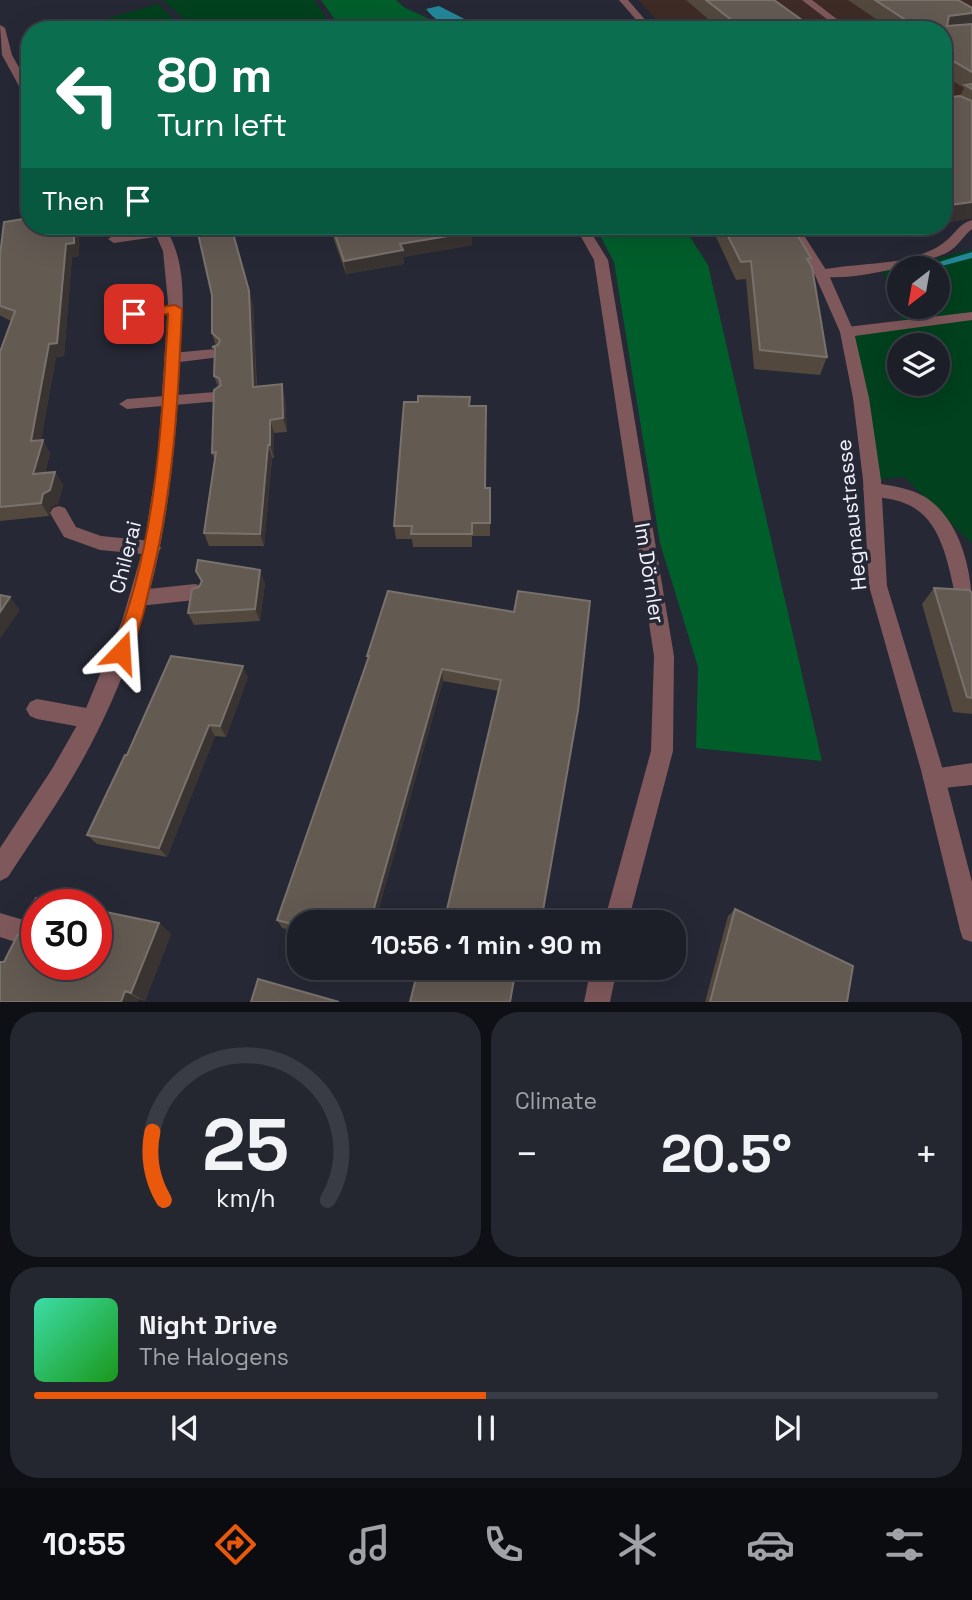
<!DOCTYPE html>
<html lang="en">
<head>
<meta charset="utf-8">
<style>
	body { margin:0; font-family:"Space Grotesk",sans-serif; background:#252730; color:#f1f3f6; height:100vh; display:flex; flex-direction:column; font-size:26px; white-space:nowrap }
	* { box-sizing:border-box; margin:0 }
	p { font-size:23px; color:#a0a2a8 }
	.icon { flex:none; width:38px; height:38px; fill:none; stroke:currentColor; stroke-width:2; stroke-linecap:round; stroke-linejoin:round }
	.map { position:relative; height:1002px; overflow:hidden }
	.panel { display:flex; flex-direction:column; gap:10px; padding:10px; background:#0f1016; flex:1 }
	.panel>* { flex:none }
	.hud { position:absolute; left:21px; top:21px; width:931px; height:214px; border-radius:28px; box-shadow:0 7px 28px #0002,0 0 0 2px #3a3c45; background:#0b6e4f; color:#fff; overflow:hidden }
	.needle { width:46px; rotate:211deg }
	.tools { position:absolute; left:887px; top:256px; display:grid; gap:14px }
	.tools a { display:grid; place-items:center; width:63px; height:63px; border-radius:50%; background:#1c1e28; box-shadow:0 7px 28px #0002,0 0 0 2px #3a3c45; font-size:35px }
	.speed { position:absolute; left:21px; top:889px; display:flex; gap:14px; font-size:35px; font-weight:700; text-align:center }
	.speed>* { display:grid; place-content:center; width:91px; height:91px; border-radius:50%; background:#1c1e28; box-shadow:0 7px 28px #0002,0 0 0 2px #3a3c45; line-height:1 }
	.speed .limit { border:10px solid #d22; background:#fff; color:#111 }
	.pin { position:absolute; display:grid; place-items:center; width:60px; height:60px; color:#fff; margin:-30px; border-radius:14px; box-shadow:0 4px 10px #0006 }
	.me { position:absolute; width:77px; margin:-38px; rotate:20deg; stroke-linejoin:round; filter:drop-shadow(0 0 5px #0008) }
	.turn { display:flex; align-items:center; gap:24px; height:147px; padding:0 21px; font-size:32px }
	.turn .icon { width:91px; height:91px; stroke-width:2.5 }
	.turn b { display:block; font-size:49px; line-height:60px }
	.then { display:flex; align-items:center; height:66px; padding:0 21px; background:#0003; gap:14px; font-size:26px }
	.big { font-size:52px; font-weight:600; line-height:1.1 }
	.panel .card { flex:1; display:flex; flex-direction:column; justify-content:center; gap:10px; min-width:0; padding:0 24px; border-radius:28px; background:#252730 }
	.panel .dial { align-items:center; gap:0 }
	.dial svg { height:182px; overflow:visible; fill:none; stroke:#3a3c45; stroke-width:7; stroke-linecap:round; text-anchor:middle }
	.dial text { fill:#f1f3f6; stroke:none }
	.song { display:flex; align-items:center; gap:21px }
	.cover { width:84px; height:84px; border-radius:10px; background:linear-gradient(135deg,hsl(160 70% 55%),hsl(120 70% 35%)) }
	.played { height:7px; border-radius:4px; background:linear-gradient(90deg,#ea580c 50%,#3a3c45 50%) }
	.keys { display:flex; justify-content:space-around; direction:ltr }
	.heat { display:flex; justify-content:space-between; align-items:center; font-size:38px; direction:ltr }
	.panel .tiles { flex:1; display:grid; gap:10px; grid-template-columns:1fr 1fr }
	.card:last-child { grid-column:span 2 }
	.trip { position:absolute; left:287px; top:910px; width:399px; height:70px; border-radius:28px; background:#1c1e28; box-shadow:0 7px 28px #0002,0 0 0 2px #3a3c45; font-weight:600; line-height:70px; text-align:center }
	.tab-bar { display:flex; height:112px; justify-content:space-around; align-items:center; background:#0b0c10; color:#a0a2a8 }
	.tab-bar .icon { width:49px; height:49px }
	.tab-bar .selected { color:#ea580c }
	.tab-bar b { font-size:32px; color:#f1f3f6 }
	.map>svg:first-child { display:block }
	.industrial { fill:#3e2b25 }
	.green { fill:#01411d; fill-rule:evenodd }
	.forest { fill:#005e2b }
	.water { fill:#238799 }
	.lines { fill:none; stroke-linecap:round; stroke-linejoin:round }
	.stream { fill:#238799; fill-rule:evenodd }
	.service { fill:#7f585b; fill-rule:evenodd }
	.minor { fill:#7f585b; fill-rule:evenodd }
	.tertiary { fill:#7f585b; fill-rule:evenodd }
	.wall { fill:#52483d }
	.shaded-wall { fill:#393331 }
	.building { fill:#635a52; stroke:#79726c; stroke-width:2 }
	.route { fill:#ea580c; stroke:#983908; stroke-width:2 }
	.labels { text-anchor:middle; dominant-baseline:central; stroke-width:7; stroke-linejoin:round; paint-order:stroke }
	.street-label { font-size:21px; fill:#f1f2fc; stroke:#262835 }
</style>
</head>
<body>
<div class="map">
<svg width="972" height="1002" viewBox="0 0 972 1002">
	<rect width="100%" height="100%" fill="#262835"/>
	<path class="industrial" d="M638,0h334v95l-29,5v-70h-277z"/>
	<path class="green" d="M163,0h151l20,30h-138z
		M158,4l27,26h-87l-6,-7z
		M972,250v62l-70,10 -19,-51zM900,268h38v38h-38z
		M972,316v228l-68,-67 -32,3 -25,-148zM900,345h38v38h-38z"/>
	<path class="forest" d="M321,0h75l9,8 49,22h-112z
		M595,226h88l25,39 114,496 -126,-13 2,-81 -38,-124 -46,-281z"/>
	<path class="water" d="M439,6l47,24c-25,0 -43,0 -60,-21z"/>
	<g class="lines">
		<path class="stream" d="M972,252v6l-38,10 -5,-3z"/>
		<path class="service" d="M972,220v9c-9,7 -14,18 -24,23 -20,11 -117,35 -134,21 9,-7 70,-9 87,-13 14,-3 30,-8 41,-16 12,-8 16,-20 30,-24z
			M164,228l6,4 -1,3 -55,8 -6,-4 6,-4z
			M175,305l7,4 -2,3 -67,8 -7,-4 7,-4z
			M215,349l7,5 -2,3 -48,6 -8,-5 8,-5z
			M215,392l6,1 2,4 -2,4 -94,8 -8,-5 8,-5z
			M872,482c17,4 37,5 53,15 35,22 47,73 47,111h-12l-3,-6c-9,-35 -14,-85 -53,-99 -12,-5 -26,-5 -38,-9l-3,-5 3,-5z
			M59,506l6,2 11,19 25,9 51,5 6,2 3,5 -3,5 -6,2 -52,-5 -36,-13 -14,-24 3,-5z
			M195,584l7,2 3,6 -3,6 -7,2 -56,6 -7,-2 -3,-6 3,-6 7,-2z
			M37,699l55,10 8,3 3,7 -3,7 -8,3 -55,-10 -7,-3 -4,-7 4,-7z
			M972,763v22l-38,4 -8,-3 -3,-8 3,-8z
			M0,913l37,11v18l-9,4 -28,-9z"/>
		<path class="minor" d="M802,0h10l39,30h-10z
			M0,25l5,3 7,27 18,32v13l-5,-3 -23,-42z
			M152,226h12c26,38 18,91 16,135 -6,139 -24,260 -90,385 -24,46 -54,88 -82,131l-8,4v-33l52,-79 32,-56 38,-92 22,-76 14,-89 10,-154 -5,-51z
			M575,226h12l21,34 66,396 -1,95 -45,171h-24l47,-171 3,-95 -60,-396z
			M972,312v8l-125,17 -7,-5 7,-5z
			M591,968h26l-7,34h-26z"/>
		<path class="tertiary" d="M619,0h9l26,30h-9z
			M786,226h12l30,47 26,59 15,66 12,82 6,106 56,184 29,112v60l-9,-3 -3,-9 -39,-160 -52,-184 -6,-106 -10,-82 -13,-66 -26,-59z"/>
	</g>
	<path class="wall" d="M686,0h88l33,30h-86z
		M848,0h110l14,8v210l-29,5v-125l17,-2 4,-8 -21,-13v-45h-51z
		M332,226l140,6v13l-69,12 1,7 -58,10 -12,-34z
		M711,226h81l17,37 18,94 -7,18 -66,-6 -8,-90 -10,1z
		M0,255l79,1 -7,1 -8,99 -8,1 -15,83 9,13 -5,20 10,-1 8,13 -5,19 -7,3 -2,9 -49,5v-169l11,-31 -10,-5 -1,-1z
		M253,305l4,82 28,11 2,34 -13,1v25h-2l-8,88h-55l-5,-13 11,-72 -3,-8 6,-66 -4,-11 1,-21 -3,-8 4,-1 -4,-13z
		M470,406l15,82h5v48h-18v11h-59l-1,-8h-16l-2,-13z
		M196,571l69,12 -5,38 -66,4 -6,-12 13,-31z
		M934,588l38,5v121l-19,-2 -31,-108z
		M514,612l-15,79 -56,-10 -68,241h-76v10l-17,-4 -5,-8 91,-260 -1,-4z
		M248,677l-22,60 -11,-1 -48,121 -70,-13 -10,-9 40,-80z
		M735,909l112,93h-142l23,-86z
		M159,923l12,11 -26,67 -6,-2 -1,3h-138z"/>
	<path class="shaded-wall" d="M972,13v15l-29,3 6,-15z
		M809,25l-2,5h-26l1,-2z
		M972,202v16l-29,5v-17z
		M74,226h6l-1,30 -7,1 -8,99 -8,1 -17,96 4,-13 7,13 -9,34 -8,-13 -2,-33 35,-197z
		M907,226h16l-18,3z
		M472,232v13l-69,12 1,7 -58,10 -2,-13 56,-17z
		M249,291l4,14 4,96 -4,-14z
		M282,384l3,14 2,34 -4,-14z
		M270,420l4,13v25l-4,-13z
		M268,445l4,13 -8,88 -4,-12z
		M55,472l8,13 -5,19 -7,3 -2,9 -8,-13 2,-9z
		M260,570l5,13 -5,38 -5,-12z
		M10,597l10,13 -20,29v-27z
		M243,666l5,11 -22,60 -6,-11z
		M442,669l1,12 -68,241h-5z
		M209,725l6,11 -48,121 -8,-9z
		M159,923l12,11 -26,67 -14,-8z
		M125,991l14,8 -1,3h-17z"/>
	<path class="building" d="M706,0h68l35,25 -27,3 1,2h-53l-7,-6 11,-2z
		M875,0h83l14,8v5l-23,3 -2,10 25,-2v48l-29,-17v-3l10,-2 -10,-6v-14h-22z
		M598,20l8,10h-37l-5,-8z
		M972,84v5l-7,-4z
		M960,96l12,5v101l-29,4v-108z
		M30,218v8h44v17l-8,1 -9,99 -8,1 -18,97 12,-1 -10,34 22,-2 -5,18 -7,4 -2,9 -41,4v-155l15,-41 -15,-5v-51l4,-33z
		M213,226h18l18,65 4,96 29,-3 1,34 -13,2v25h-2l-8,89 -56,-1 12,-81 -4,1 2,-63 7,-5 -2,-7 -5,-2 1,-29h-3l6,-2 2,-5 -8,-7v-38l-15,-66z
		M332,226h137l3,6 -72,12 3,6 -59,11z
		M723,226h69l19,32 -4,1 5,8 15,90 -67,-7 -9,-89 -10,1z
		M418,396l52,1 -1,9h17l-1,82h5v35h-18v11h-61l1,-8h-18l10,-124h14z
		M198,560l62,10 -5,39 -67,4 4,-24 7,-2 3,-6 -6,-10z
		M934,588l35,2 3,3v105l-5,-1z
		M388,591l126,21 4,-21 72,10 -12,109 -37,212h-97l57,-242 -59,-11 -72,253h-71v4l-22,-6 92,-264h-2z
		M0,595l10,2 -10,15z
		M171,656l72,10 -23,60 -11,-1 -50,123 -72,-13 38,-80h2z
		M36,898l34,7h-33v59h59v-54l63,13 -28,70 -6,-2 -4,11h-121v-40h4l13,-26 5,-4v-8z
		M735,909l118,57 -6,36h-137z
		M433,968h83l-6,34h-100l7,-28 13,4z
		M258,979l81,23h-88z"/>
	<path class="route" d="M175,305l7,4c-4,92 -8,177 -30,267 -6,28 -12,55 -24,81l-7,3 -6,-3 -3,-5c44,-103 50,-227 56,-338l-34,4 -6,-4 6,-4z"/>
	<g class="labels">
		<g class="street-label">
			<text transform="translate(851 515) rotate(-96)">Hegnaustrasse</text>
			<text transform="translate(125 557) rotate(-76)">Chilerai</text>
			<text transform="translate(650 573) rotate(81)">Im Dörnler</text>
		</g>
	</g>
</svg>
<div class="tools">
<a><svg class="needle" viewBox="-14 -14 28 28"><path d="M0-13l5 13h-10z" fill="#e53935"/><path d="M0 13l5-13h-10z" fill="#a0a2a8"/></svg></a>
<a><svg class="icon" aria-label="layers" viewBox="0 0 24 24"><path d="M12 4l9 5-9 5-9-5zM3 14l9 5 9-5"/></svg></a>
</div>
<div class="speed"><div class="limit">30</div></div>
<div class="pin" style="left:134px;top:314px;background:#d93025"><svg class="icon" aria-label="arrive" viewBox="0 0 24 24"><path d="M6 21V4h12l-3 4 3 4H6"/></svg></div>
<svg class="me" style="left:121px;top:652px" viewBox="-20 -20 40 40"><path d="M0-17L14 15 0 8-14 15z" fill="#ea580c" stroke="#fff" stroke-width="4"/></svg>
<div class="trip">10:56 · 1 min · 90 m</div>
<div class="hud">
<div class="turn"><svg class="icon" aria-label="left" viewBox="0 0 24 24"><path d="M17 20v-9H6M10 6l-5 5 5 5"/></svg><div><b>80 m</b>Turn left</div></div>
<div class="then">Then<svg class="icon" aria-label="arrive" viewBox="0 0 24 24"><path d="M6 21V4h12l-3 4 3 4H6"/></svg></div>
</div>
</div>
<section class="panel">
<div class="tiles">
<div class="card dial"><svg viewBox="0 0 100 80">
<path d="M14 69A42 42 0 1 1 86 69"/>
<path d="M14 69A42 42 0 0 1 9 39" stroke="#ea580c"/>
<text x="50" y="56" font-size="32" font-weight="700">25</text>
<text x="50" y="72" font-size="11">km/h</text>
</svg></div>
<div class="card"><p>Climate</p>
<div class="heat"><a>−</a><b class="big">20.5°</b><a>+</a></div>
</div>
<div class="card">
<div class="song"><i class="cover"></i><div><b>Night Drive</b><p>The Halogens</p></div></div>
<div class="played"></div>
<div class="keys"><svg class="icon" aria-label="previous" viewBox="0 0 24 24"><path d="M18 5L8 12l10 7zM5 5v14"/></svg><svg class="icon" aria-label="pause" viewBox="0 0 24 24"><path d="M8 5v14M16 5v14"/></svg><svg class="icon" aria-label="next" viewBox="0 0 24 24"><path d="M6 5l10 7-10 7zM19 5v14"/></svg></div>
</div>
</div>
</section>
<nav class="tab-bar">
<b>10:55</b>
<svg class="icon selected" aria-label="directions" viewBox="0 0 24 24"><path d="M12 3l9 9-9 9-9-9zM9 14v-3h6M13 9l2 2-2 2"/></svg>
<svg class="icon" aria-label="music" viewBox="0 0 24 24"><path d="M9 18V5l10-2v13"/><circle cx="6" cy="18" r="3"/><circle cx="16" cy="16" r="3"/></svg>
<svg class="icon" aria-label="phone" viewBox="0 0 24 24"><path d="M5 4h4l2 5-3 2q2 4 5 5l2-3 5 2v4C11 20 4 13 5 4z"/></svg>
<svg class="icon" aria-label="climate" viewBox="0 0 24 24"><path d="M12 3v18M4 7l16 10M4 17L20 7"/></svg>
<svg class="icon" aria-label="car" viewBox="0 0 24 24"><path d="M5 17H2v-5l4-1 3-4h7l3 4 3 1v5h-3M9 17h6M6 11h13"/><circle cx="7" cy="17" r="2"/><circle cx="17" cy="17" r="2"/></svg>
<svg class="icon" aria-label="filters" viewBox="0 0 24 24"><path d="M4 7h16M4 17h16"/><circle cx="9" cy="7" r="2"/><circle cx="15" cy="17" r="2"/></svg>
</nav>
</body>
</html>
